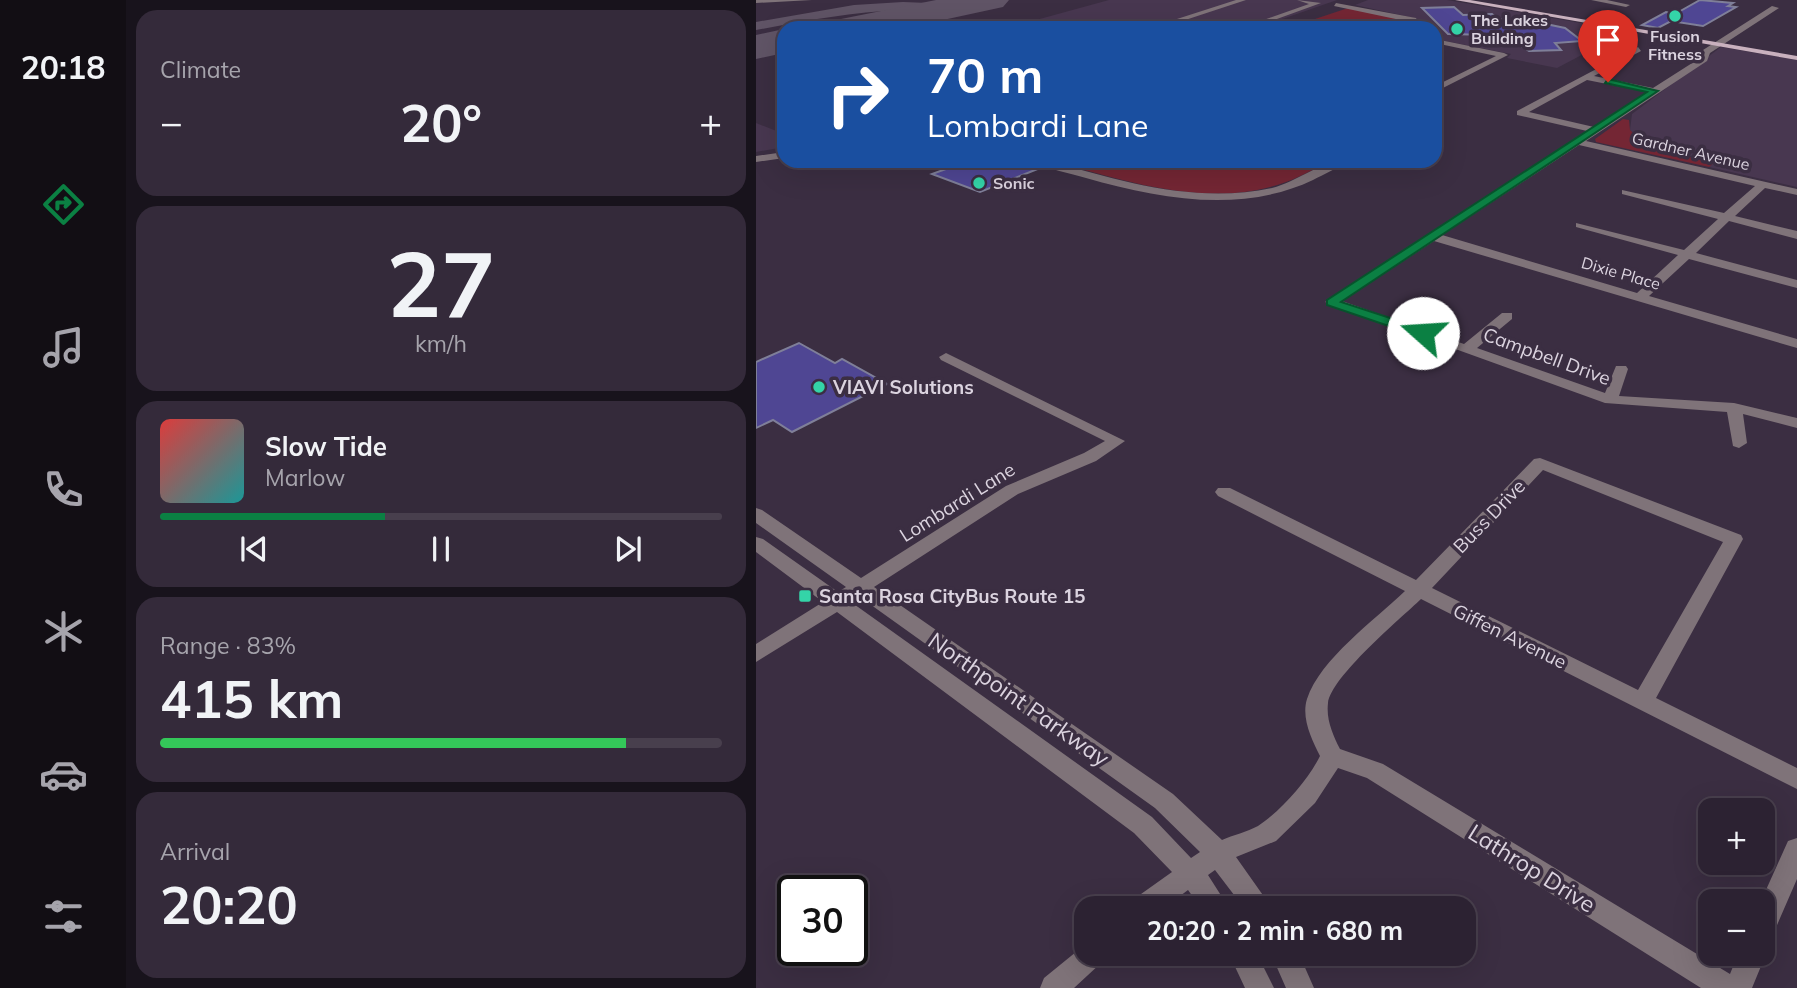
<!DOCTYPE html>
<html lang="en">
<head>
<meta charset="utf-8">
<style>
	body { margin:0; font-family:Mulish,sans-serif; background:#342a3a; color:#f1f3f6; height:100vh; display:flex; flex-direction:column; font-size:26px; white-space:nowrap }
	* { box-sizing:border-box; margin:0 }
	p { font-size:23px; color:#a6a4ac }
	.icon { flex:none; width:38px; height:38px; fill:none; stroke:currentColor; stroke-width:2; stroke-linecap:round; stroke-linejoin:round }
	.map { position:relative; flex:1; overflow:hidden }
	.details { display:flex; flex-direction:column; gap:10px; padding:10px; background:#18131c; width:630px }
	.details>* { flex:none }
	.guide { position:absolute; left:21px; top:21px; width:665px; height:147px; border-radius:21px; box-shadow:0 7px 28px #0002,0 0 0 2px #483f4d; background:#1a4fa0; color:#fff; overflow:hidden }
	.controls { position:absolute; left:942px; top:798px; display:grid; gap:14px }
	.controls a { display:grid; place-items:center; width:77px; height:77px; border-radius:14px; background:#2c2232; box-shadow:0 7px 28px #0002,0 0 0 2px #483f4d; font-size:35px }
	.speed { position:absolute; left:21px; top:875px; display:flex; gap:14px; font-size:35px; font-weight:700; text-align:center }
	.speed>* { display:grid; place-content:center; width:91px; height:91px; border-radius:50%; background:#2c2232; box-shadow:0 7px 28px #0002,0 0 0 2px #483f4d; line-height:1 }
	.speed .limit { border:4px solid #111; border-radius:10px; background:#fff; color:#111 }
	.pin { position:absolute; display:grid; place-items:center; width:60px; height:60px; color:#fff; margin:-72px -30px; border-radius:50% 50% 50% 0; rotate:-45deg; box-shadow:0 0 7px #0007 }
	.pin .icon { rotate:45deg }
	.me { position:absolute; width:77px; margin:-38px; rotate:289deg; stroke-linejoin:round; filter:drop-shadow(0 0 5px #0008) }
	.turn { display:flex; align-items:center; gap:24px; height:147px; padding:0 35px; font-size:32px }
	.turn .icon { width:91px; height:91px; stroke-width:2.5 }
	.turn b { display:block; font-size:49px; line-height:60px }
	.big { font-size:52px; font-weight:700; line-height:1.1 }
	.details .widget { flex:1; display:flex; flex-direction:column; justify-content:center; gap:10px; min-width:0; padding:0 24px; border-radius:21px; background:#342a3a }
	.details .dial { align-items:center; gap:0 }
	.dial b { font-size:91px; line-height:1 }
	.song { display:flex; align-items:center; gap:21px }
	.cover { width:84px; height:84px; border-radius:10px; background:linear-gradient(135deg,hsl(0 70% 55%),hsl(180 70% 35%)) }
	.played { height:7px; border-radius:4px; background:linear-gradient(90deg,#0b8043 40%,#483f4d 40%) }
	.keys { display:flex; justify-content:space-around; direction:ltr }
	.heat { display:flex; justify-content:space-between; align-items:center; font-size:38px; direction:ltr }
	.charge { height:10px; border-radius:5px; background:linear-gradient(90deg,#34c759 83%,#483f4d 0) }
	.trip { position:absolute; left:318px; top:896px; width:402px; height:70px; border-radius:21px; background:#2c2232; box-shadow:0 7px 28px #0002,0 0 0 2px #483f4d; font-weight:700; line-height:70px; text-align:center }
	main { display:flex; flex:1; min-height:0 }
	.dock { display:flex; flex-direction:column; width:126px; justify-content:space-around; align-items:center; background:#120e14; color:#a6a4ac }
	.dock .icon { width:49px; height:49px }
	.dock .selected { color:#0b8043 }
	.dock b { font-size:32px; color:#f1f3f6 }
	.map>svg:first-child { display:block }
	.built { fill:#483750 }
	.green { fill:#742634 }
	.lines { fill:none; stroke-linecap:round; stroke-linejoin:round }
	.taxiway { fill:#605466; fill-rule:evenodd }
	.runway { fill:#605466; fill-rule:evenodd }
	.building { fill:#4f4693; stroke:#7f7f99; stroke-width:2 }
	.minor { fill:#7f7379; fill-rule:evenodd }
	.major { fill:#c9b1be; fill-rule:evenodd }
	.route { fill:#0b8043; stroke:#07532c; stroke-width:2 }
	.poi-dot { fill:#34d4a8; stroke:#3b2e42; stroke-width:2.5 }
	.labels { text-anchor:middle; dominant-baseline:central; stroke-width:7; stroke-linejoin:round; paint-order:stroke }
	.far-poi-label { font-size:16px; font-weight:bold; fill:#dbd3df; stroke:#3b2e42; text-anchor:start }
	.far-street-label { font-size:16px; fill:#dbd3df; stroke:#3b2e42 }
	.street-label { font-size:19px; fill:#dbd3df; stroke:#3b2e42 }
	.poi-label { font-size:19px; font-weight:bold; fill:#dbd3df; stroke:#3b2e42; text-anchor:start }
	.near-street-label { font-size:23px; fill:#dbd3df; stroke:#3b2e42 }
</style>
</head>
<body>
<main>
<nav class="dock">
<b>20:18</b>
<svg class="icon selected" aria-label="directions" viewBox="0 0 24 24"><path d="M12 3l9 9-9 9-9-9zM9 14v-3h6M13 9l2 2-2 2"/></svg>
<svg class="icon" aria-label="music" viewBox="0 0 24 24"><path d="M9 18V5l10-2v13"/><circle cx="6" cy="18" r="3"/><circle cx="16" cy="16" r="3"/></svg>
<svg class="icon" aria-label="phone" viewBox="0 0 24 24"><path d="M5 4h4l2 5-3 2q2 4 5 5l2-3 5 2v4C11 20 4 13 5 4z"/></svg>
<svg class="icon" aria-label="climate" viewBox="0 0 24 24"><path d="M12 3v18M4 7l16 10M4 17L20 7"/></svg>
<svg class="icon" aria-label="car" viewBox="0 0 24 24"><path d="M5 17H2v-5l4-1 3-4h7l3 4 3 1v5h-3M9 17h6M6 11h13"/><circle cx="7" cy="17" r="2"/><circle cx="17" cy="17" r="2"/></svg>
<svg class="icon" aria-label="filters" viewBox="0 0 24 24"><path d="M4 7h16M4 17h16"/><circle cx="9" cy="7" r="2"/><circle cx="15" cy="17" r="2"/></svg>
</nav>
<section class="details">
<div class="widget"><p>Climate</p>
<div class="heat"><a>−</a><b class="big">20°</b><a>+</a></div>
</div>
<div class="widget dial"><b>27</b><p>km/h</p></div>
<div class="widget">
<div class="song"><i class="cover"></i><div><b>Slow Tide</b><p>Marlow</p></div></div>
<div class="played"></div>
<div class="keys"><svg class="icon" aria-label="previous" viewBox="0 0 24 24"><path d="M18 5L8 12l10 7zM5 5v14"/></svg><svg class="icon" aria-label="pause" viewBox="0 0 24 24"><path d="M8 5v14M16 5v14"/></svg><svg class="icon" aria-label="next" viewBox="0 0 24 24"><path d="M6 5l10 7-10 7zM19 5v14"/></svg></div>
</div>
<div class="widget"><p>Range · 83%</p><b class="big">415 km</b><div class="charge"></div></div>
<div class="widget"><p>Arrival</p><b class="big">20:20</b></div>
</section>
<div class="map">
<svg width="1041" height="988" viewBox="0 0 1041 988">
	<rect width="100%" height="100%" fill="#3b2e42"/>
	<path class="built" d="M353,0h228l-81,28h-249z
		M612,0h79l180,31 -70,37 -50,-10 4,-4 -76,-15v-11h-12l-2,-5 -7,-5 -59,-13z
		M965,47l76,13v127l-88,-20 5,-5 -45,-11 -32,-13 -7,-8 2,-16z
		M0,123l28,11v13l-28,5z"/>
	<path class="green" d="M592,8l53,10 11,8 -124,2z
		M867,119l6,1 1,10c20,21 56,27 85,32l-6,5 -113,-25 -1,-3z
		M296,161h278c-15,7 -29,16 -44,21 -76,28 -160,-1 -234,-21z"/>
	<g class="lines">
		<path class="taxiway" d="M147,2l49,2 7,4c-8,8 -44,2 -58,2 -49,2 -97,11 -145,20v-8l98,-17z"/>
		<path class="runway" d="M180,0h73l-6,7 -97,21h-75l5,-8z
			M28,29v24l-28,6v-24z"/>
	</g>
	<path class="building" d="M944,0l33,3 -5,3 8,1 -33,19 -32,-5 -13,7 -16,-3 24,-13 9,2z
		M698,7l9,8 29,-1 6,5h10l7,6 31,-1 19,4 17,13 -27,2 6,7 -32,1 -11,-7h-17l-9,-9 -44,-1 -26,-26z
		M212,161h41l26,9 -55,22 -48,-18z
		M43,343l36,20 7,-4 45,25 -95,48 -19,-12 -17,8v-66z"/>
	<g class="lines">
		<path class="minor" d="M0,0h56l-56,3z
			M480,0h10l-85,28h-12z
			M541,0l24,3 -69,25h-11l68,-24z
			M835,0h16l23,5 -4,2z
			M580,3l80,15 5,10h-8l-3,-6 -76,-16z
			M1016,6l7,2 -69,45 -3,8 -121,80 211,48v6l-32,-7 -30,28 62,15v8l-68,-18 -33,32 101,27v8l-108,-29 -40,37 148,43v9l-363,-107 -92,60 122,43 38,-31h10v6l-35,29 128,45 11,-27h10l2,3 -9,27 115,7 63,15v10l-54,-14 4,29 -8,5 -6,-2 -6,-34 -122,-9 -280,-101 262,-171 -70,-16v-4l121,-64 3,4 -47,25 59,12 47,-30 3,-8zM831,80l60,12 -53,35 -65,-15zM823,145l176,41 -31,27 -102,-23v4l96,25 -34,31 -108,-27v4l102,28 -41,38 -195,-58z
			M679,39l69,14 4,2 -73,37v-6l61,-30 -61,-13z
			M28,152v6l-28,4v-6z
			M279,161h16c71,21 146,43 221,27 25,-6 48,-27 74,-27 -9,8 -22,13 -33,19 -72,34 -153,19 -227,-2 -16,-5 -38,-8 -51,-17z
			M190,353l179,88 -29,20 -78,33 -144,93 299,207 49,46c11,-5 25,-8 36,-14 23,-15 50,-46 62,-70 -8,-16 -19,-38 -13,-57 13,-40 68,-79 98,-108l-187,-95 -3,-4 3,-4h12l186,92 118,-121 6,-1 201,77 2,4 -87,159 141,70v21l-376,-190c-21,20 -90,78 -93,104 -2,17 5,32 12,46l43,15 347,210 8,-20h24v-8l4,8 -14,34h-51l-334,-210 -29,-10 -23,35 -39,38 -40,16 36,51h-28l-29,-38 -7,5 21,33h-28l-13,-18 -24,18h-34l4,-9 38,-27 -38,-39 -297,-221 -81,50v-18l67,-42 -67,-50v-15l7,2 75,53 8,-5 -90,-64v-15l6,2 99,68 145,-92 78,-33 21,-12 -164,-81 -2,-3zM787,470l180,72 -85,148 -206,-102zM104,597l295,211 45,44 -9,6 -39,-41 -301,-215z
			M1041,838v41l-26,60 -9,4 -1,-42 27,-60z
			M331,943v11h18l-4,9 -27,25h-34l4,-10z
			M473,954h28l17,34h-29z
			M515,954h28l15,34h-28z"/>
		<path class="major" d="M699,0h15l327,56v4z"/>
	</g>
	<path class="route" d="M852,79l50,12 -317,211 86,28v6h-9l-91,-31v-5l320,-208 -42,-9z"/>
	<g class="poi-dot">
		<circle cx="919" cy="16" r="7"/>
		<circle cx="701" cy="29" r="7"/>
		<circle cx="223" cy="183" r="7"/>
		<circle cx="63" cy="387" r="7"/>
		<rect x="42" y="589" width="14" height="14" rx="3.5"/>
	</g>
	<g class="labels">
		<g class="far-poi-label">
			<text x="715" y="20">The Lakes<tspan x="715" dy="18">Building</tspan></text>
			<text x="919" y="36" text-anchor="middle">Fusion<tspan x="919" dy="18">Fitness</tspan></text>
			<text x="237" y="183">Sonic</text>
		</g>
		<g class="far-street-label">
			<text transform="translate(935 151) rotate(13)">Gardner Avenue</text>
			<text transform="translate(865 273) rotate(16)">Dixie Place</text>
		</g>
		<g class="street-label">
			<text transform="translate(791 356) rotate(20)">Campbell Drive</text>
			<text transform="translate(201 502) rotate(-32)">Lombardi Lane</text>
			<text transform="translate(733 516) rotate(-46)">Buss Drive</text>
			<text transform="translate(754 636) rotate(26)">Giffen Avenue</text>
		</g>
		<g class="poi-label">
			<text x="77" y="387">VIAVI Solutions</text>
			<text x="63" y="596">Santa Rosa CityBus Route 15</text>
		</g>
		<g class="near-street-label">
			<text transform="translate(263 699) rotate(35)">Northpoint Parkway</text>
			<text transform="translate(776 868) rotate(32)">Lathrop Drive</text>
		</g>
	</g>
</svg>
<div class="controls">
<a>+</a>
<a>−</a>
</div>
<div class="speed"><div class="limit">30</div></div>
<div class="pin" style="left:852px;top:82px;background:#d93025"><svg class="icon" aria-label="arrive" viewBox="0 0 24 24"><path d="M6 21V4h12l-3 4 3 4H6"/></svg></div>
<svg class="me" style="left:667px;top:333px" viewBox="-20 -20 40 40"><circle r="19" fill="#fff"/><path d="M0-13L10 11 0 6-10 11z" fill="#0b8043"/></svg>
<div class="trip">20:20 · 2 min · 680 m</div>
<div class="guide">
<div class="turn"><svg class="icon" aria-label="right" viewBox="0 0 24 24"><path d="M7 20v-9h11M14 6l5 5-5 5"/></svg><div><b>70 m</b>Lombardi Lane</div></div>
</div>
</div>
</main>
</body>
</html>
